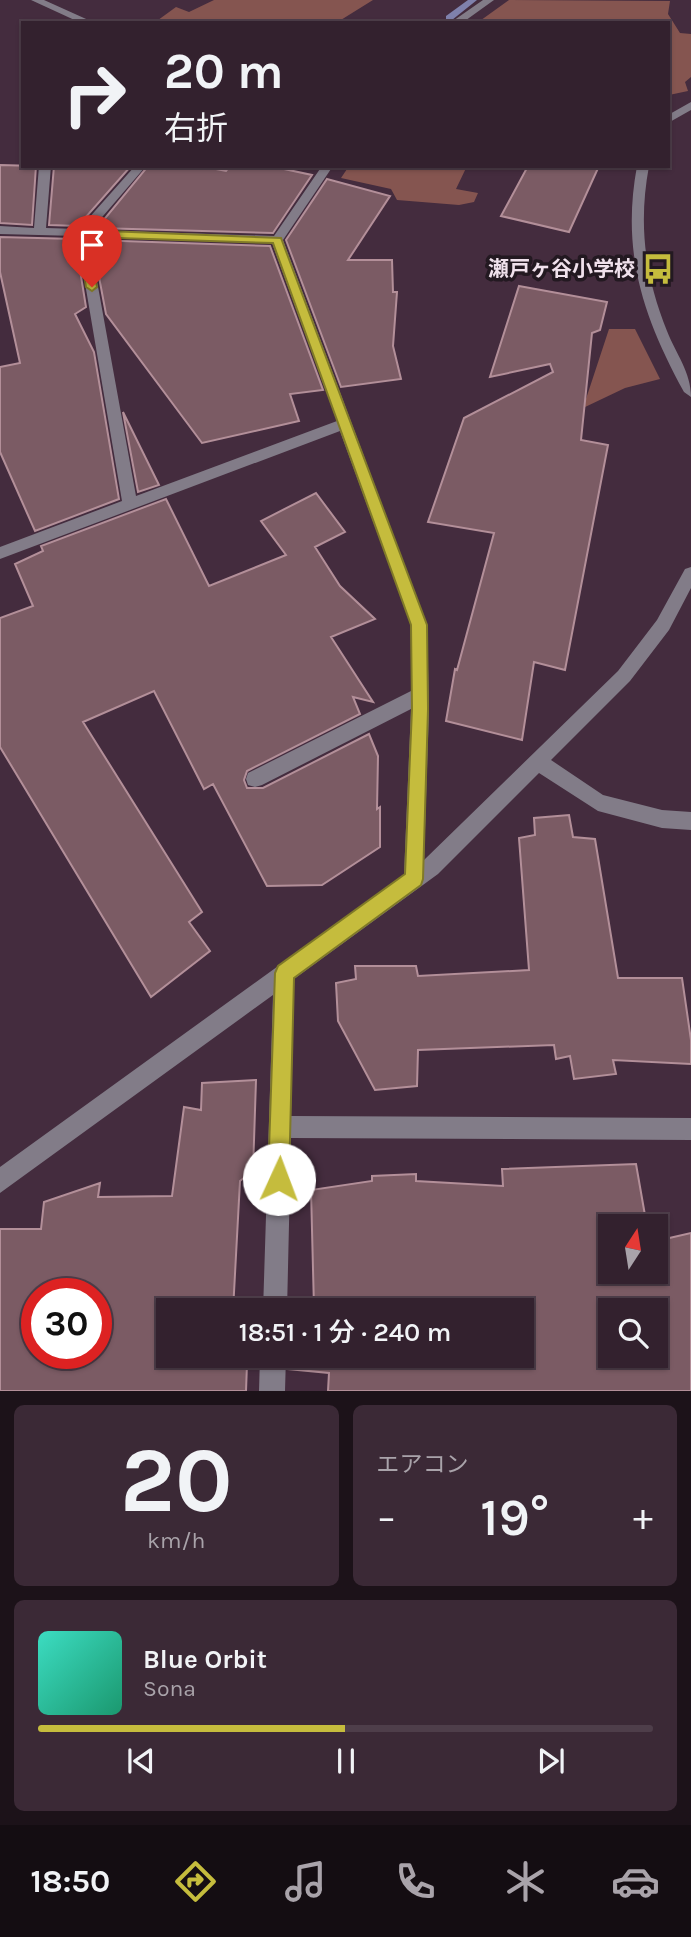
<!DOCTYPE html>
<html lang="ja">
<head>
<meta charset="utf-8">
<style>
	body { margin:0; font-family:Karla,"Noto Sans JP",sans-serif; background:#3b2936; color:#f1f3f6; height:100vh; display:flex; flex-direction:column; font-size:26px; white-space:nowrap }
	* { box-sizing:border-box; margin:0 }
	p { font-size:23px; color:#a9a3aa }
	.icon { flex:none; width:38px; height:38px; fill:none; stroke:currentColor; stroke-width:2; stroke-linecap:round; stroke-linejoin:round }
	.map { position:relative; height:1391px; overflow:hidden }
	.sheet { display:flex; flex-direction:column; gap:14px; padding:14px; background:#1c1219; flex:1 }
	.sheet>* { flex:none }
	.top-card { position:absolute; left:21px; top:21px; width:649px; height:147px; border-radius:0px; box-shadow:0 2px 5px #0004,0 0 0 2px #4e3e4a; background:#33212e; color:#f1f3f6; overflow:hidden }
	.needle { width:46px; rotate:12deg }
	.fabs { position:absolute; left:598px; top:1214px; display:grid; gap:14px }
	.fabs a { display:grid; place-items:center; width:70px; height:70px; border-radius:0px; background:#33212e; box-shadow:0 2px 5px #0004,0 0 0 2px #4e3e4a; font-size:35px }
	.speed { position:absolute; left:21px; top:1278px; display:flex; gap:14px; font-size:35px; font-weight:700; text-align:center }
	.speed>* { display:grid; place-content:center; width:91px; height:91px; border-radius:50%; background:#33212e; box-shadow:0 2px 5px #0004,0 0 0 2px #4e3e4a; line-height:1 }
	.speed .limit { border:10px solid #d22; background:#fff; color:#111 }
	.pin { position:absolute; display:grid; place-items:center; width:60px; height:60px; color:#fff; margin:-72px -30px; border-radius:50% 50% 50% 0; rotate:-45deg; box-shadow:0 0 7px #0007 }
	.pin .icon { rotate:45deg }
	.me { position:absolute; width:77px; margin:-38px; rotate:2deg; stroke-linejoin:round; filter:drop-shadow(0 0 5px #0008) }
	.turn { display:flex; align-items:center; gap:24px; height:147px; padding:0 28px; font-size:32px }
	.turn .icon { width:91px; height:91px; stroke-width:2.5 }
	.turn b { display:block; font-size:49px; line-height:60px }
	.big { font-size:52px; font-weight:600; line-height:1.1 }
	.sheet .tile { flex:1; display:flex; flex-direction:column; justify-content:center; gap:10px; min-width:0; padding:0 24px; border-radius:10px; background:#3b2936 }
	.sheet .dial { align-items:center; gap:0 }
	.dial b { font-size:91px; line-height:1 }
	.song { display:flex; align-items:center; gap:21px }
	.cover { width:84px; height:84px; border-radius:10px; background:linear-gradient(135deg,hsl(170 70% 55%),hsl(160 70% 35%)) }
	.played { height:7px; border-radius:4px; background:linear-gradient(90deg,#c5bc3d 50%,#4e3e4a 50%) }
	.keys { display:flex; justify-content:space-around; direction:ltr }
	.heat { display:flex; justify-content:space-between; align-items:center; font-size:38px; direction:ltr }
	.sheet .tiles { flex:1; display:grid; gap:14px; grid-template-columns:1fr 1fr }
	.tile:last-child { grid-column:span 2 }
	.trip { position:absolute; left:156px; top:1298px; width:378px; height:70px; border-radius:0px; background:#33212e; box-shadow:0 2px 5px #0004,0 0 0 2px #4e3e4a; font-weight:600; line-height:70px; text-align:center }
	.dock { display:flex; height:112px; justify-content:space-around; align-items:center; background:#140d12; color:#a9a3aa }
	.dock .icon { width:49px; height:49px }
	.dock .active { color:#c5bc3d }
	.dock b { font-size:32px; color:#f1f3f6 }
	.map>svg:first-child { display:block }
	.forest { fill:#855550 }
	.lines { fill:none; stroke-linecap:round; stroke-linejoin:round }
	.stream { fill:#7f81ac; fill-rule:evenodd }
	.building { fill:#7b5b64; stroke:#b38f99; stroke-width:2; fill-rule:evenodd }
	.minor { fill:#827c88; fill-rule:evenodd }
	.route { fill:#c5bc3d; stroke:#807a28; stroke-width:2 }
	.labels { text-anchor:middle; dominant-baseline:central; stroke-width:7; stroke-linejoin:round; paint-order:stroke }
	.far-poi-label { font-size:21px; font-weight:bold; fill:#f0e1ec; stroke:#231921; text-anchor:end }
</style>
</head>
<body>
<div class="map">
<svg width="691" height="1391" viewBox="0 0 691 1391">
	<rect width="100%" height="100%" fill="#442c3e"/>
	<path class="forest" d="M214,0h159l-37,23h-182l22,-16 13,5z
		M509,0l161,1 -2,13 12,19 11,1v43l-6,5 3,9 -19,4 -1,-72h-191z
		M349,166h118l-11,23 22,4 -4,9 -15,3 -62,-5 -6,-11 -50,-11z
		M609,329h26l25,50 -35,9 -42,20z"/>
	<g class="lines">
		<path class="stream" d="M468,0h9l-25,20h-6v-4z"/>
	</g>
	<path class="building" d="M0,165l36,1 -4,59 -32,-2z
		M54,166h77l-53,60 -29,-1z
		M148,166h52l26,5 4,-5h40l42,9 -39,58 -176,-5z
		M528,166h71l-30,66 -68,-16z
		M327,179l63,17 -42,64h44l1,32h4l-4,54 8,33 -60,8 -55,-147z
		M0,237l75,2 11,68 -11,7 19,38 25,147 -84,32 -35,-79v-85l20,-4 -20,-91z
		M92,240l178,6 53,144 -33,4 9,27 -97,22 -96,-129z
		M519,286l88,16 -7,28 -8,3 -11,107 27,5 -43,225 -31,-8 -12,78 -76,-19 9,-52 2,1 37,-137 -66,-11 36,-104 89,-46 -3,-8 -60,13z
		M123,412l36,73 -21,7z
		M316,493l29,39 -30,15 25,39 35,33 -44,18 42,65 -20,-5 7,17 -113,57 -3,9 3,8h16l106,-54 9,22 -1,53 3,-2v40l-58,38 -55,1 -54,-102 -9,5 -50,-98 -71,31 119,190 -13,10 21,29 -59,46 -151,-250v-129l33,-12 -18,-42 28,-13 -2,-5 125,-47 43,87 77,-31 -25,-34z
		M569,815l4,22 22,2 23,139h64l9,62v24l-78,-4 3,14 -42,5 -4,-23 -14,3 -2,-14 -136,5 -1,36 -42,4 -37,-69 -2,-38 20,-4 -1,-13h61l2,10 111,-6 -10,-132 16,-3 -1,-17z
		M256,1080l-3,91 -13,10 -7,130h-65v45h89v9l-10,-1 -1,27h-246v-162h41l3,-27 56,-19 -2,14 74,-1 12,-89 17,3 1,-27zM37,1293h59v60h-59z
		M636,1164l10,57 16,2 3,16 26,-6v158h-363l1,-18 -41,-4 1,-13h233v-45h-232l24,-3 -3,-118 61,-9v-5l44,-2v7l87,5 -1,-17zM611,1227h45v45h-45zM611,1311h45v45h-45z"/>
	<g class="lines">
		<path class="minor" d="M31,0h13l51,23h-14z
			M483,0h11l-32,23h-12z
			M691,102v8l-23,13v-8z
			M39,166h12l-5,62 33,1 56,-63h11l-55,64 183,6 48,-70h11l-50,74 144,385 2,84 -5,151 194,-189 39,-51 28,-51 6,-2v21l-22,42 -39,51 -79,79 52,35 59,15 29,2v18l-29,-2 -64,-17 -59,-38 -101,101 -144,105 -3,137 400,2v22l-400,-2 -4,173h-24l10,-316 -273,198v-26l404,-292 7,-166 -149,76 -7,2 -7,-2 -2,-6 2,-6 163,-82v-66l-71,-194 -340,128v-12l122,-46 -45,-265 -77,-2v-8l34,2zM89,237l183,6 65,178 -201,75z
			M637,166h12c-11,59 -4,110 18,165 9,23 24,41 24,66l-7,-5c-41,-75 -63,-140 -47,-226z
			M260,1356h26l-1,35h-26z"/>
	</g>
	<path class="route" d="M82,230l199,8 146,387 1,84 -5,170 -2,6 -127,93 -5,201 -3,8 -7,3 -8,-3 -3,-8 7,-206 3,-7 127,-92 7,-165 -1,-84 -138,-382 -185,-6 9,50 -5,4 -6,-4 -9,-54z"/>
	<defs>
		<symbol id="bus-bare" viewBox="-9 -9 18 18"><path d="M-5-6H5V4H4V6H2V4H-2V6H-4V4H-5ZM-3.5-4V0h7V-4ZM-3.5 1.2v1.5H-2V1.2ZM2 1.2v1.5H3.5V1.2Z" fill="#c5bc3d" stroke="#231921" stroke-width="2.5" paint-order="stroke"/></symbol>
	</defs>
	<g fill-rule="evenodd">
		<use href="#bus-bare" x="636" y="247" width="44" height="44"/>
	</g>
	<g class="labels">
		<g class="far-poi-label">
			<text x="635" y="269">瀬戸ヶ谷小学校</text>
		</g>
	</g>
</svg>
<div class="fabs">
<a><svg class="needle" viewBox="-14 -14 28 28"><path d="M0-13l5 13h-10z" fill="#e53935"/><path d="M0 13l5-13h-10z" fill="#a9a3aa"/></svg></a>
<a><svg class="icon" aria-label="search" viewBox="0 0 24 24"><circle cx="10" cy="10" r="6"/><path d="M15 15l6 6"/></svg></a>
</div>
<div class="speed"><div class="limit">30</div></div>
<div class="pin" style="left:92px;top:287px;background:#d93025"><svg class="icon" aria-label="arrive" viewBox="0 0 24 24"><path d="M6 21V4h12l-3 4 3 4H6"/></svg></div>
<svg class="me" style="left:279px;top:1179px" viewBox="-20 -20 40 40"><circle r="19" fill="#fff"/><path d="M0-13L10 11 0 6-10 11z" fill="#c5bc3d"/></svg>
<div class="trip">18:51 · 1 分 · 240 m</div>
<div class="top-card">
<div class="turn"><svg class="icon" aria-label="right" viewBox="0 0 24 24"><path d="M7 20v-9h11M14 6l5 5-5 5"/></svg><div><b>20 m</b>右折</div></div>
</div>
</div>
<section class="sheet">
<div class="tiles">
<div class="tile dial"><b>20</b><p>km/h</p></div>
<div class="tile"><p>エアコン</p>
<div class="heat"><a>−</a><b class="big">19°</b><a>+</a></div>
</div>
<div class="tile">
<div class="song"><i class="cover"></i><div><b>Blue Orbit</b><p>Sona</p></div></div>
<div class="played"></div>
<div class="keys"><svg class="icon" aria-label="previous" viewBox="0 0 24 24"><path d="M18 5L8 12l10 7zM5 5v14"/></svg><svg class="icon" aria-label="pause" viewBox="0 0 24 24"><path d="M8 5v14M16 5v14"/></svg><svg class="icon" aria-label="next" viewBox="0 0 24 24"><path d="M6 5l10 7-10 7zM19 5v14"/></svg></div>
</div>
</div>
</section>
<nav class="dock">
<b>18:50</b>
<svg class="icon active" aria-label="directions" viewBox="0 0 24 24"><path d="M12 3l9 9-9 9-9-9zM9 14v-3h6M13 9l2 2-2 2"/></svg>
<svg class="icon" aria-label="music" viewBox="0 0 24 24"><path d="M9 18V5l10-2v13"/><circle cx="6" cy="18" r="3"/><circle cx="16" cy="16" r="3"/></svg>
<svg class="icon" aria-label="phone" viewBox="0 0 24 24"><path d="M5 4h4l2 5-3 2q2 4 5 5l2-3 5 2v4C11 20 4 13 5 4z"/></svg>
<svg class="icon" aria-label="climate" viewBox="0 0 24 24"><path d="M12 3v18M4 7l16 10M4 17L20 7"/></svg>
<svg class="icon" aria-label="car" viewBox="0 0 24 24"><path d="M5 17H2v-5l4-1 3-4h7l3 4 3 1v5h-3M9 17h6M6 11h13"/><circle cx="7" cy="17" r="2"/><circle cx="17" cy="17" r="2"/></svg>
</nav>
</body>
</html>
